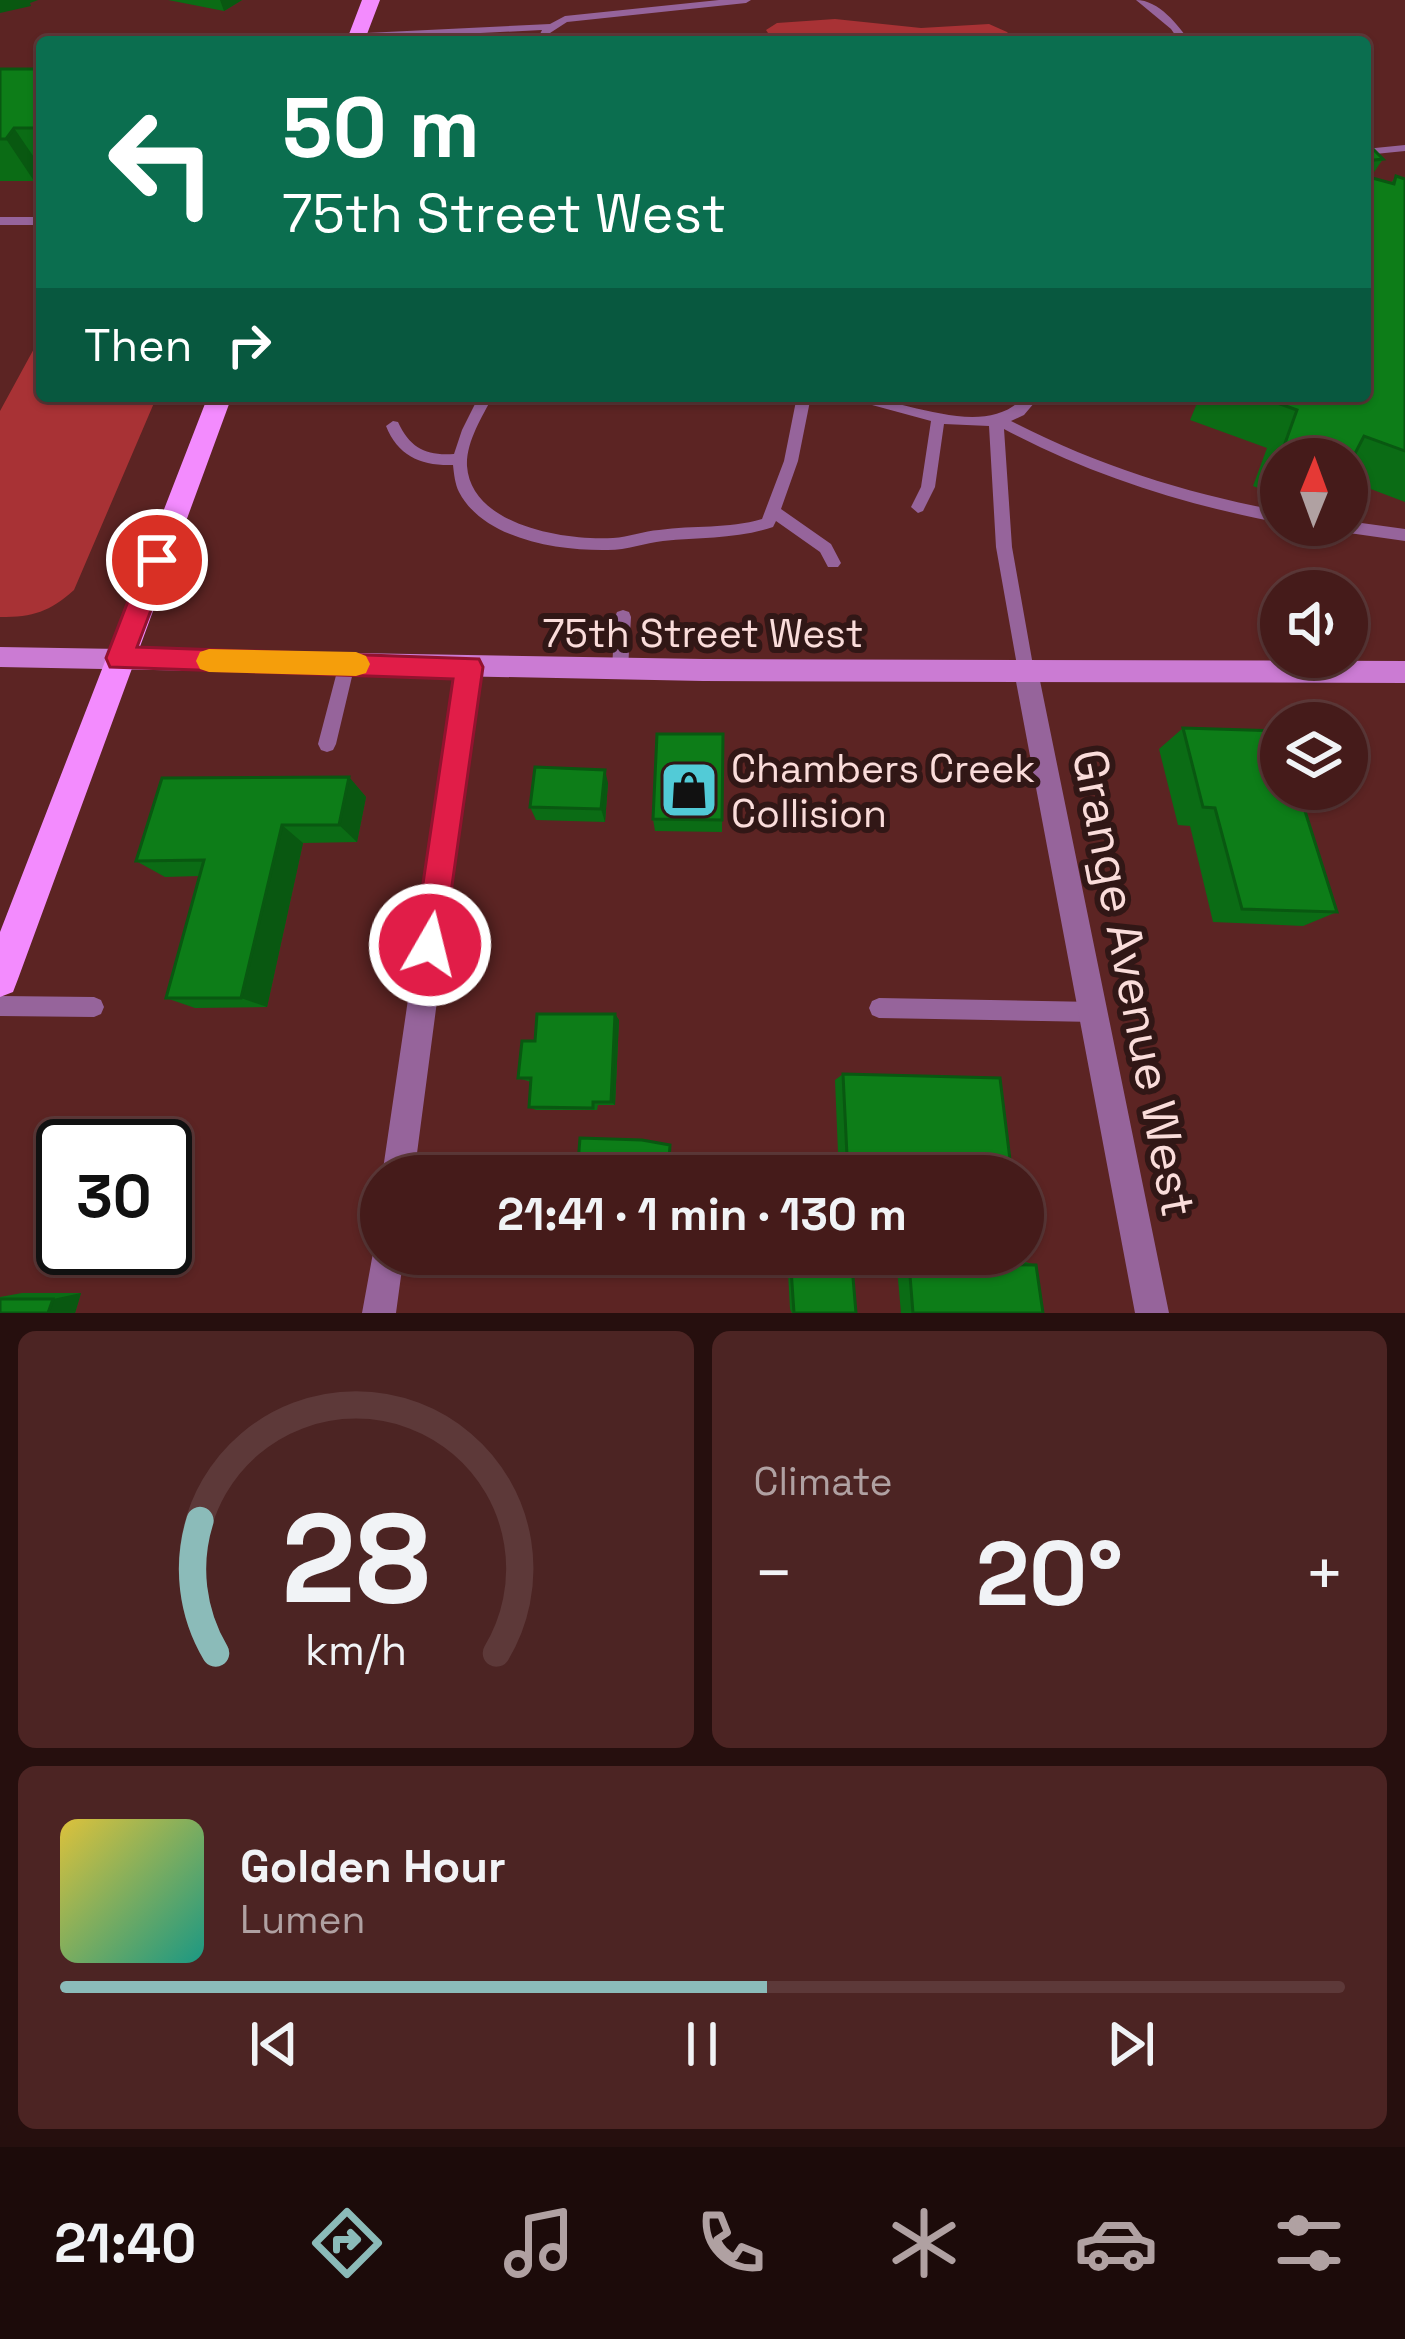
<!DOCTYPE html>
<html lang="en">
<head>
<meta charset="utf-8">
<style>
	body { margin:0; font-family:"Space Grotesk",sans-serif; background:#4c2423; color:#f1f3f6; height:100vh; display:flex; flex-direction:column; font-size:45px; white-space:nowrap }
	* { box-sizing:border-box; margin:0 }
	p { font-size:39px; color:#b0a1a2 }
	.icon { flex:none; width:66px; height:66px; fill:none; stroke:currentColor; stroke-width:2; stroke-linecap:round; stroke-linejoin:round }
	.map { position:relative; height:1313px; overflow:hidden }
	.side { display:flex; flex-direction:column; gap:18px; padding:18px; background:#260f0e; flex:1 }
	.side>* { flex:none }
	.hud { position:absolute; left:36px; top:36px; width:1335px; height:366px; border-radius:12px; box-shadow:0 3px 9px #0004,0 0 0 3px #5d3939; background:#0b6e4f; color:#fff; overflow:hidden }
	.needle { width:78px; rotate:1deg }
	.buttons { position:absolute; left:1260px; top:438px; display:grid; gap:24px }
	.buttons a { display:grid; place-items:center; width:108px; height:108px; border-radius:50%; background:#451b1a; box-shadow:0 3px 9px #0004,0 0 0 3px #5d3939; font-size:60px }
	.speed { position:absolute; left:36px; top:1119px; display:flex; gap:24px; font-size:60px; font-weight:700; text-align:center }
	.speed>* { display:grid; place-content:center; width:156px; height:156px; border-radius:50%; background:#451b1a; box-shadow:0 3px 9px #0004,0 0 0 3px #5d3939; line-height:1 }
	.speed .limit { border:6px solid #111; border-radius:18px; background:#fff; color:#111 }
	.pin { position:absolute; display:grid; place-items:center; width:102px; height:102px; color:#fff; margin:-51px; border:6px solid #fff; border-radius:50%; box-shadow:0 3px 12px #0007 }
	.me { position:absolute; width:132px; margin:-66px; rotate:8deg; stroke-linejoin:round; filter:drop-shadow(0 0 9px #0008) }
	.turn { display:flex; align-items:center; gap:42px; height:252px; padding:0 48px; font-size:54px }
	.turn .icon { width:156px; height:156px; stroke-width:2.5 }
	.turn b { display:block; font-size:84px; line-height:102px }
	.then { display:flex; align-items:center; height:114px; padding:0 48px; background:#0003; gap:24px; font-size:45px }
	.big { font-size:90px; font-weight:800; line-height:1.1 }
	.side .widget { flex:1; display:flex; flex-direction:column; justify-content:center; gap:18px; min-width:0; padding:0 42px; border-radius:18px; background:#4c2423 }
	.side .dial { align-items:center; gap:0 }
	.dial svg { height:312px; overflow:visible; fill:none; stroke:#5d3939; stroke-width:7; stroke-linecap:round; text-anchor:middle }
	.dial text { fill:#f1f3f6; stroke:none }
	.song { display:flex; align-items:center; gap:36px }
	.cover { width:144px; height:144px; border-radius:18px; background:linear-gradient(135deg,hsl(50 70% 55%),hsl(170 70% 35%)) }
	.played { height:12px; border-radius:6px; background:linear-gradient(90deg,#8bbbb9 55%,#5d3939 55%) }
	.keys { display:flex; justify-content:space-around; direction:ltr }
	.heat { display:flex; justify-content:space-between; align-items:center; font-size:66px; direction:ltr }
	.side .tiles { flex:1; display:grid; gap:18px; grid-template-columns:1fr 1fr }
	.widget:last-child { grid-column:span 2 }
	.trip { position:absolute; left:360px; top:1155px; width:684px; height:120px; border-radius:60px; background:#451b1a; box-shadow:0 3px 9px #0004,0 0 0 3px #5d3939; font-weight:800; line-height:120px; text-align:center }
	.tab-bar { display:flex; height:192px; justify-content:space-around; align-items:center; background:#1c0b0a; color:#b0a1a2 }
	.tab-bar .icon { width:84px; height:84px }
	.tab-bar .on { color:#8bbbb9 }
	.tab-bar b { font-size:54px; color:#f1f3f6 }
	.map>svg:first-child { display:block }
	.green { fill:#a83235 }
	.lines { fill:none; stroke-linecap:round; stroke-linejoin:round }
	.lane { fill:#96649b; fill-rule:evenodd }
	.street { fill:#96649b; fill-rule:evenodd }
	.secondary { fill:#cb7bd3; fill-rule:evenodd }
	.primary { fill:#f38bfe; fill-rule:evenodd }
	.wall { fill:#0b6c15 }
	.shaded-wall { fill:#095811 }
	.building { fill:#0d7d18; stroke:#095811; stroke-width:3 }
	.route { fill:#e11d48; stroke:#92132f; stroke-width:3 }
	.slow { fill:#f59e0b }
	.labels { text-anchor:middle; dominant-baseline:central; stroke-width:12; stroke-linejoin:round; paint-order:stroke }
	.street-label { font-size:39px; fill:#fadcda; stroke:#311716 }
	.poi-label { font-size:39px; fill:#fadcda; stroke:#311716; text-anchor:start }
	.near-street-label { font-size:48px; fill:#fadcda; stroke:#311716 }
</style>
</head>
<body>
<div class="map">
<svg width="1405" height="1313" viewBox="0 0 1405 1313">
	<rect width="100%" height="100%" fill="#5c2423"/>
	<path class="green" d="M835,19l86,9 68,-4 18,8 9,10h-242l-8,-12 11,-7z
		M42,334v62h115l-83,194c-25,22 -40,27 -74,27v-206z"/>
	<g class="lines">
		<path class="lane" d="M719,0h32l-5,3 -179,19 -17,11 -4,9h-10l6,-12 -238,12 -5,-3 5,-3 246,-12 15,-8z
			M1136,0c23,0 42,25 54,42h-10l-9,-13z
			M1405,145v6l-40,4v-6z
			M0,217h42v8h-42z
			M479,396h14c-11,21 -27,46 -26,70 4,60 99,75 146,72 16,-1 31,-7 46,-8 35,-5 69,-1 103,-11l22,-58 13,-65h14l-13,65 -17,48 50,35 10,19 -3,4h-10l-8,-15 -44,-31 -3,6c-36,12 -72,10 -110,14 -18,2 -36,9 -55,9 -48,1 -124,-10 -149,-58 -4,-8 -5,-18 -6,-27 -32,1 -55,-9 -67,-39l7,-5 5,1c12,26 28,34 56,32l8,-24z
			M848,396c54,0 135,47 177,0h15l-16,19 -13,6c85,44 176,73 270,90v12c-96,-18 -191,-48 -277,-94l8,118 22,124 -2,5 -6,2 -6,-2 -2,-5 -22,-124 -7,-121 -45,-2 -9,63 -12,24 -5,2 -7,-6 10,-20 10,-66 -81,-22z
			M1347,521l58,8v12l-70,-10 -8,-6h20z
			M623,610l6,2 2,5 -3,52 -2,5 -6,2 -6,-2 -2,-5 3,-52 2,-5z
			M347,657l6,2 2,5 -19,80 -3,6 -6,2 -6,-2 -3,-6 21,-80 2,-5z
			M0,996l94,1 7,3 3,7 -3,7 -7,3 -94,-1z
			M879,998l216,4 7,3 3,7 -3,7 -7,3 -216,-4 -7,-3 -3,-7 3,-7z"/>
		<path class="street" d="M469,656l9,4 3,7 -67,509h-32l75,-509 3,-7z
			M1026,660l9,4 3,7 131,642h-34l-121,-642 3,-7z
			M381,1240v14h23l-8,59h-34l13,-71z"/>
		<path class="secondary" d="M0,647l703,12 702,2v22l-702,-2 -703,-14z"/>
		<path class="primary" d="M362,0h18l-16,42h-18z
			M208,396h24l-214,583 -5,13 -13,5v-65z"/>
	</g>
	<path class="wall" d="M168,0h74l-18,11z
		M0,69h42v100l-8,12h-34z
		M1365,141l18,18 -13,19 21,5 5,-7 9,3v323l-58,-22v-21h-66v38l-28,-11 14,-38 -77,-28 10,-24h165z
		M1183,728l154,184 -34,14 -90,-4 -23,-96 -12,-1 -19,-76z
		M723,734l-1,98 -67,-1 -2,-12z
		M349,777l17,20 -9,45 -54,1 -36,164 -72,1 -29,-10 33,-122 -34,1 -29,-16z
		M608,783l-3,39 -69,-2 -6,-13z
		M615,1014l4,6 -4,85h-17l-1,5h-61l-7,-3 2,-25 -13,-4 17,-37z
		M843,1074l169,102h-173l-4,-96z
		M787,1254h64l5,59h-64l-2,-4z
		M896,1257l119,2 21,6 7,48h-142z
		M22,1293h59l-6,20h-75v-16z"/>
	<path class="shaded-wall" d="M0,0h38l-8,3 1,3 -31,7z
		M220,0h22l-18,11z
		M14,128l28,41 -8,12 -28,-42z
		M605,770l3,13 -3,39 -4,-13z
		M349,777l17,20 -9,45 -18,-17z
		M282,825l21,18 -36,164 -26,-9z
		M615,1014l4,6 -4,85 -4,-3z
		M81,1293l-6,20h-27l5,-14z"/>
	<path class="building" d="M0,69h42v59h-28l-8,11h-6z
		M1365,141l18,18 -18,2z
		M1365,176l29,8 2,-8 9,3v272l-41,-15 -17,33v-10h-38l-26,-10 14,-39 -39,-14h107z
		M1183,728l96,3 2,58h17l39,123 -95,-3 -27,-101 -12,-1z
		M657,734h66l-1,86 -69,-1z
		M535,767l70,3 -4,39 -71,-2z
		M349,777l-10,48h-57l-41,173h-75l38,-138 -68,1 26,-83z
		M537,1014h78l-4,88h-18v6l-64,-1 2,-29h-13l4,-37h13z
		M843,1074l157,4 12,98h-164z
		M580,1138l62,2 28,5 -2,31h-91z
		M790,1254h61l5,59h-62z
		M909,1263l127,2 7,48h-130z
		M0,1299h53l-5,14h-48z"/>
	<path class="route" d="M157,550l13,10 -33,87 342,12 4,8 -41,289 -12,5 -11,-5 -5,-11 39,-266 -343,-12 -4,-9 38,-98z"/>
	<path class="slow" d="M209,649l147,3 10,4 4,8 -4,9 -10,3 -147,-4 -9,-3 -4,-8 4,-9z"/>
	<defs>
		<symbol id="shop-square" viewBox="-11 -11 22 22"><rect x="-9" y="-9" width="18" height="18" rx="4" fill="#52cbd7" stroke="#311716"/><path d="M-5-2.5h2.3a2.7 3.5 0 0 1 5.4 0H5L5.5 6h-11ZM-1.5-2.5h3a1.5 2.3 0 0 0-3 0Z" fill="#111"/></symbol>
	</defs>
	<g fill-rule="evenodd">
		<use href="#shop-square" x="656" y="757" width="66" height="66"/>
	</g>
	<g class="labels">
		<g class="street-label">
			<text x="703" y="633">75th Street West</text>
		</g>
		<g class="poi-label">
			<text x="731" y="768">Chambers Creek<tspan x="731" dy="45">Collision</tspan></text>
		</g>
		<g class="near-street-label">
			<text transform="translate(1134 983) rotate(79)">Grange Avenue West</text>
		</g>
	</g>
</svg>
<div class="buttons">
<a><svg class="needle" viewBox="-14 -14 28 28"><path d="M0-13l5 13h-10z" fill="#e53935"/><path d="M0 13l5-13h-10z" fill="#b0a1a2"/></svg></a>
<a><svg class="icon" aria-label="sound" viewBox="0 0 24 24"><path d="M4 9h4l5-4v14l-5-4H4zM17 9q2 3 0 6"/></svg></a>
<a><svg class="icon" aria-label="layers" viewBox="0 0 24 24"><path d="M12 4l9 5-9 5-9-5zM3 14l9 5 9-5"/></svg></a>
</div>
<div class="speed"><div class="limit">30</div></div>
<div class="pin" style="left:157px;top:560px;background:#d93025"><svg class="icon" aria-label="arrive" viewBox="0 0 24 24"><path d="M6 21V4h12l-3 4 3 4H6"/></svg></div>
<svg class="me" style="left:430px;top:945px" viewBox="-20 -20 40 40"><circle r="17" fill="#e11d48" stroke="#fff" stroke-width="3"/><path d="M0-11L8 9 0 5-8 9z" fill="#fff"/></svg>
<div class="trip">21:41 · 1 min · 130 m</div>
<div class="hud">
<div class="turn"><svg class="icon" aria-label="left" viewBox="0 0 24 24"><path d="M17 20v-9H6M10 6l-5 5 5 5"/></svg><div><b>50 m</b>75th Street West</div></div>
<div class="then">Then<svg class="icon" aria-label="right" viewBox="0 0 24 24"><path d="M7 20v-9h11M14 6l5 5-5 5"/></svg></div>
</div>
</div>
<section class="side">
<div class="tiles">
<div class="widget dial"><svg viewBox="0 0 100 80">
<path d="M14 69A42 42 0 1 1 86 69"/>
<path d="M14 69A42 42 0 0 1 10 35" stroke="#8bbbb9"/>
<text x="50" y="56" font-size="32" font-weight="700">28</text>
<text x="50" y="72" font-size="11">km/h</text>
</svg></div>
<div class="widget"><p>Climate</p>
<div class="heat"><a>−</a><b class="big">20°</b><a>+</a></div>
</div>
<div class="widget">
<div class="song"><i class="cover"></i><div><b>Golden Hour</b><p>Lumen</p></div></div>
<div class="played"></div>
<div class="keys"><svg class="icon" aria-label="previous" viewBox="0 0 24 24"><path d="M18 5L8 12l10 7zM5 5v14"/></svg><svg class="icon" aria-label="pause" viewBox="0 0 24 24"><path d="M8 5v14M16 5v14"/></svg><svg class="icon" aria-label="next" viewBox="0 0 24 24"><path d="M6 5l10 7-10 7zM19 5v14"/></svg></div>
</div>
</div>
</section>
<nav class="tab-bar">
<b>21:40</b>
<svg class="icon on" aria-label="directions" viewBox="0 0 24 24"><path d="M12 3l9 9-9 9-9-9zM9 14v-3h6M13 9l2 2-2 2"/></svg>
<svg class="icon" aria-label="music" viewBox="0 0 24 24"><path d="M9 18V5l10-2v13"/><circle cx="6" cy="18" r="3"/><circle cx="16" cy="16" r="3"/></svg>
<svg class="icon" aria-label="phone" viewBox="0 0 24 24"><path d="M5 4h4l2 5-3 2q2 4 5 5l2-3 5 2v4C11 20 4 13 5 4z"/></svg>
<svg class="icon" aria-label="climate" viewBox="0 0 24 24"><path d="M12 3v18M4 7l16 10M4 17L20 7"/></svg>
<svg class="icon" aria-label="car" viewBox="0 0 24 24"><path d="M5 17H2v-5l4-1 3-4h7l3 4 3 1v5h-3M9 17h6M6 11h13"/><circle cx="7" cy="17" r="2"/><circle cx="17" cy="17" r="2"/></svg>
<svg class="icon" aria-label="filters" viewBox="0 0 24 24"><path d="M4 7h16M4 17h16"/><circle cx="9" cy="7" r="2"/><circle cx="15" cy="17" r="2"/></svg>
</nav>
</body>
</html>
